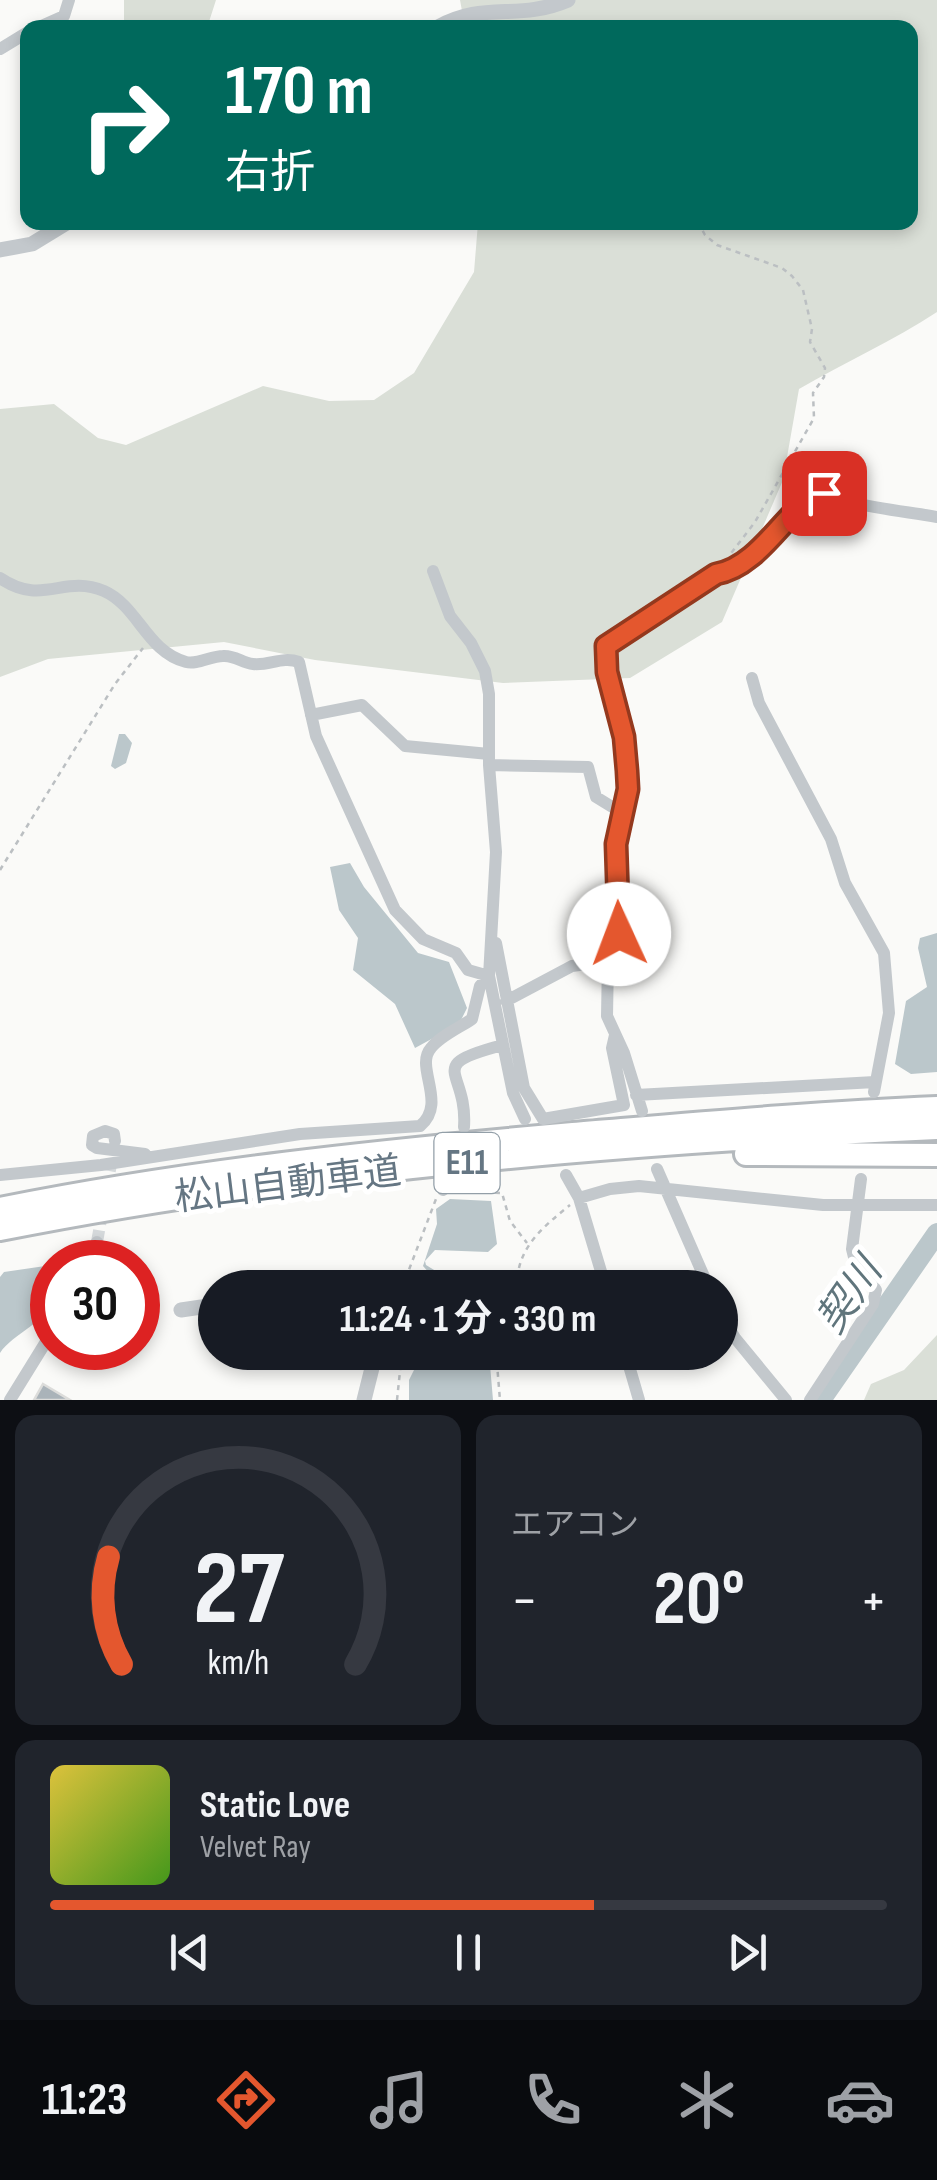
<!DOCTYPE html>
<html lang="ja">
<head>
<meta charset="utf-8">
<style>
	body { margin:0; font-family:"Sofia Sans Condensed","Noto Sans JP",sans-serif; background:#20242c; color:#f1f3f6; height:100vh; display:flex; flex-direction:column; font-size:38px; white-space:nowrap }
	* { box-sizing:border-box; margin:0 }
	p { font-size:32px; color:#9ea1a6 }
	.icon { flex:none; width:55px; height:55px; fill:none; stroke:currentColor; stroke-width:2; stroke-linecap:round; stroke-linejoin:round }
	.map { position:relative; height:1400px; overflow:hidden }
	.details { display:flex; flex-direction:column; gap:15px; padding:15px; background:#0d0f14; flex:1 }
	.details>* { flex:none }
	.hud { position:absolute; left:20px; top:20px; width:898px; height:210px; border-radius:20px; box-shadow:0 5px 15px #0003; background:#00695c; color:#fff; overflow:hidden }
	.speed { position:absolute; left:30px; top:1240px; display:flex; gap:20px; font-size:50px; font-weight:700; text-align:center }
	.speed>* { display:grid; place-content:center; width:130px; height:130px; border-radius:50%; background:#171b24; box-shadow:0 5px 15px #0003; line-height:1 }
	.speed .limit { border:15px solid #d22; background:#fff; color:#111 }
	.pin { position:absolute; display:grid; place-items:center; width:85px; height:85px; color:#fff; margin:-42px; border-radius:20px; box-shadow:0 5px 15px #0006 }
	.me { position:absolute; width:110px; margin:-55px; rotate:358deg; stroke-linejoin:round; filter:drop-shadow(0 0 8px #0008) }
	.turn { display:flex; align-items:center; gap:35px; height:210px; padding:0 40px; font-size:45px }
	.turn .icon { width:130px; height:130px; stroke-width:2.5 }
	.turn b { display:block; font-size:70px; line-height:85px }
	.big { font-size:75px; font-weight:700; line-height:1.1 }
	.details .card { flex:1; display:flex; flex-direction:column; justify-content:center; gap:15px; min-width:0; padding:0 35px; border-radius:20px; background:#20242c }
	.details .dial { align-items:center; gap:0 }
	.dial svg { height:260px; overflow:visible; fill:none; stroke:#363941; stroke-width:7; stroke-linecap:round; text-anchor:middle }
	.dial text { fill:#f1f3f6; stroke:none }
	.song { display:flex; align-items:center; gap:30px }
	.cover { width:120px; height:120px; border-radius:15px; background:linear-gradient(135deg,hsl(50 70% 55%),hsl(100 70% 35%)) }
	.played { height:10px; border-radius:5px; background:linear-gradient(90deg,#e4572e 65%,#363941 65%) }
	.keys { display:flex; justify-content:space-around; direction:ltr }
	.heat { display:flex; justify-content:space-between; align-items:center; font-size:55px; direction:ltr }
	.details .tiles { flex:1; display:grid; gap:15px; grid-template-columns:1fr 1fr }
	.card:last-child { grid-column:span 2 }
	.trip { position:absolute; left:198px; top:1270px; width:540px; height:100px; border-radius:50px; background:#171b24; box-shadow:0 5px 15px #0003; font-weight:700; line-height:100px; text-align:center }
	.menu { display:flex; height:160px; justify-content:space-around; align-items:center; background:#090b0e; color:#9ea1a6 }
	.menu .icon { width:70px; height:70px }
	.menu .selected { color:#e4572e }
	.menu b { font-size:45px; color:#f1f3f6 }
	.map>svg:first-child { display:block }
	.green { fill:#dadfd7 }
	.water { fill:#bbc7cb }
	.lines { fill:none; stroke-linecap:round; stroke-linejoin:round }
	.river { stroke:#bbc7cb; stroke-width:20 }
	.building { fill:#aab3b9; stroke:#dcdcda; stroke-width:2.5 }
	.minor-tunnel { stroke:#d5d9db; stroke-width:12; stroke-dasharray:12 6; stroke-linecap:butt }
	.motorway-casing { stroke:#b4b9bd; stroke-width:28 }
	.path { stroke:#bbbfc2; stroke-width:2.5; stroke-dasharray:5 5; stroke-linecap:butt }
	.minor { stroke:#c3c8cc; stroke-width:12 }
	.tertiary { stroke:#c3c8cc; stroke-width:15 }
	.motorway { stroke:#fff; stroke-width:22 }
	.route-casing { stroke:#94391e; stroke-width:25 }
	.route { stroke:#e4572e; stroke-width:18 }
	.labels { text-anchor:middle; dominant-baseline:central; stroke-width:10; stroke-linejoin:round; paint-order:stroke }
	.shield { fill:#fff; stroke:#939fa8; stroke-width:2.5 }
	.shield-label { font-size:35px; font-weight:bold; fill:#657683 }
	.street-label { font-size:38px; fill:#657683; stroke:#fff }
	.water-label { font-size:40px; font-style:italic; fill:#60757c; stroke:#fff }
</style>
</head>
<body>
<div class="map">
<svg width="937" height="1400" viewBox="0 0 937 1400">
	<rect width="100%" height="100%" fill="#fafaf8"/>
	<path class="green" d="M124,0h92l-9,28 -78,-1 -5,-7z
		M460,0h477v312c-44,29 -92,50 -138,77l-16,91 -61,142 -92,56 -127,5 -188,-23 -91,-18 -176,17 -48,18v-268l54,-5 44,34 28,7 137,-59 66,15 45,-1 40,-27 60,-101 4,-49 432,-1v-194l-445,-1z
		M937,1335v65h-73l7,-16 33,-14z"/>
	<path class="water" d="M119,734h6l7,9 -6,20 -11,6 -4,-3z
		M350,863l14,24 54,66 31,9 18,46 -8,16 -44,24 -20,-44 -42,-34 5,-32 -19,-28 -9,-43z
		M937,933v139l-26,2 -16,-10 11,-63 21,-14 -9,-39 2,-10z
		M450,1199l41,2 6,43 -9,8 -53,-2 -10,11 1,4 13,8 44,5v9h-52v-12l-8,-9 14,-42 -1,-15z
		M52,1265c1,10 3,24 0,34 -5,24 -39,34 -52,54v-76l4,-5z
		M416,1353h73l4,47h-84v-20l9,-18z"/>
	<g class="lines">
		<path class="river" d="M821,1400l116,-167"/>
	</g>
	<path class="building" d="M43,1384l27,16h-36z"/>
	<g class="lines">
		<path class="minor-tunnel" d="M97,1242l16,-89"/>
		<defs>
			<path id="motorway" d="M746,1154l191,1
				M0,1209c189,-38 381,-58 573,-75 121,-10 243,-21 364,-26
				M0,1229c303,-60 628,-87 937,-101"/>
		</defs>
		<use href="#motorway" class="motorway-casing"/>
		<path class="path" d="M698,222l7,13 12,10 65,23 10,8 11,14 9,39 -2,13 15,26 -1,9 -11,16 1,25 -59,104 -26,34
			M0,870l115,-186 28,-36
			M455,1191l47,2 8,28 17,22
			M402,1288l34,-89
			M517,1288c-1,-40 25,-60 53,-83
			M496,1352l4,48
			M397,1400l5,-48"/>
		<path class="minor" d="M37,28l27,-12 5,-16
			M0,49l28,-17
			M433,571l17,45 21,27 14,28 4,23v71l7,87 -7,124 24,117 12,26
			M0,578c43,29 63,-4 104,13 34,15 43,61 82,71 11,3 25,-6 37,-6 12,-1 19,7 30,8 16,2 29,-8 46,-2l17,74 79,174 28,29 33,14 12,17 21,6
			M752,678l7,25 72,136 14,44 39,70 5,60 -15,79
			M311,715l51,-10 43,41 84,8
			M489,765l99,2 8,30 26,16
			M496,943l28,145 19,31 81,-14 -12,-57 3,-13
			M506,1001l66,-35 36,-5
			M636,1095l239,-13
			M642,1111l-18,-58 -17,-37 1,-55 11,-28 -3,-89 12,-55 -4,-52 -17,-66 -2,-25 111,-72c46,-8 80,-78 105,-81 11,-1 19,7 30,9 28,7 57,10 86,15
			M464,1127c4,-58 -42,-61 39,-82
			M115,1141l-1,-7 -9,-3 -12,5 -1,9 5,3 48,6
			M657,1169l52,119
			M0,1175l101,-10 199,-31 120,-8c28,-23 -6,-59 11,-78 9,-12 28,-20 41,-29l8,-33 9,-10
			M566,1175l13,23 27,90
			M443,1190l5,-10
			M579,1198l31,-9 29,-3 184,19h114
			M87,1262l10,-20
			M720,1314l15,24 51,62
			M625,1352l14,48
			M10,1400l42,-68
			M810,1400l63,-96 3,-14 -21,-29 -3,-12 9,-70"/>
		<path class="tertiary" d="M436,28c50,-28 80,-6 132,-28
			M0,250l32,-6 36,-22
			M181,1310l34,-5
			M364,1400l12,-48"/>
		<use href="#motorway" class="motorway"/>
	</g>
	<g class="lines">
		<defs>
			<path id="route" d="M619,934l-3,-90 12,-55 -1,-18 -3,-34 -17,-65 -1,-26 110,-72c48,-8 76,-77 108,-81"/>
		</defs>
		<use href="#route" class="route-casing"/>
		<use href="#route" class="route"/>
	</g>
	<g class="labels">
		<rect class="shield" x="434.5" y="1133" width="65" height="60" rx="8"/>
		<g class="shield-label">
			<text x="467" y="1163">E11</text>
		</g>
		<g class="street-label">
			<text transform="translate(288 1185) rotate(-7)">松山自動車道</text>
		</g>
		<g class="water-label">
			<text transform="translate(850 1296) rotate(-55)">契川</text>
		</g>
	</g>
</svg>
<div class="speed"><div class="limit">30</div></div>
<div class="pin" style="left:824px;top:493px;background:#d93025"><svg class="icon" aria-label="arrive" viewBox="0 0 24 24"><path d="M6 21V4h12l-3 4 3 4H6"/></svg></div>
<svg class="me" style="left:619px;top:934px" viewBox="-20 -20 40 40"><circle r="19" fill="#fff"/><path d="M0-13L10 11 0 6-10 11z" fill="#e4572e"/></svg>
<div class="trip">11:24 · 1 分 · 330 m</div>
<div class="hud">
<div class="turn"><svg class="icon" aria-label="right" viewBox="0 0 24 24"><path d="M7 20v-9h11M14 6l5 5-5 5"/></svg><div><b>170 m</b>右折</div></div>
</div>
</div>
<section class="details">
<div class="tiles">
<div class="card dial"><svg viewBox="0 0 100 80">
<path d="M14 69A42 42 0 1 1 86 69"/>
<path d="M14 69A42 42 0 0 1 10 36" stroke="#e4572e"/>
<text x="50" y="56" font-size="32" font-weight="700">27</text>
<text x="50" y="72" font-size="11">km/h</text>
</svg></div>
<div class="card"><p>エアコン</p>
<div class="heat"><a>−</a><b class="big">20°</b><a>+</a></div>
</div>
<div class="card">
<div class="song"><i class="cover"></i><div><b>Static Love</b><p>Velvet Ray</p></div></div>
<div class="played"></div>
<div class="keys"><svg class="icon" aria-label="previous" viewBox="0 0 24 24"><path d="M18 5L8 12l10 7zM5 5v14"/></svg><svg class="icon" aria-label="pause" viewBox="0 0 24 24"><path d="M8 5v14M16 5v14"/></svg><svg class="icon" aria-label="next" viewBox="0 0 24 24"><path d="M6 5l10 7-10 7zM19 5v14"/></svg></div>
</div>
</div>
</section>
<nav class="menu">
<b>11:23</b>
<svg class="icon selected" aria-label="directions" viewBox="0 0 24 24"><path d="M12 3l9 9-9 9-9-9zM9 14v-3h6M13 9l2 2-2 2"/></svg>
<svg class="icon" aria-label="music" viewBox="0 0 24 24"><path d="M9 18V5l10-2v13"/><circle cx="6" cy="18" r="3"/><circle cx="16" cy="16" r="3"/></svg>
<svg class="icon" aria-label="phone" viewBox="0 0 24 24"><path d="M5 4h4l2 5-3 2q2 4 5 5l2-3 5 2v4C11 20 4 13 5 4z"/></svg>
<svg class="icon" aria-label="climate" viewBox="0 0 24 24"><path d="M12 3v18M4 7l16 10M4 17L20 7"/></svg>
<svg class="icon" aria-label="car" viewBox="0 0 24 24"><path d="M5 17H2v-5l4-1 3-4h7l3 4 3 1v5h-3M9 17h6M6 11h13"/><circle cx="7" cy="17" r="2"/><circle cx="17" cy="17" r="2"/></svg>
</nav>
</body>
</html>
